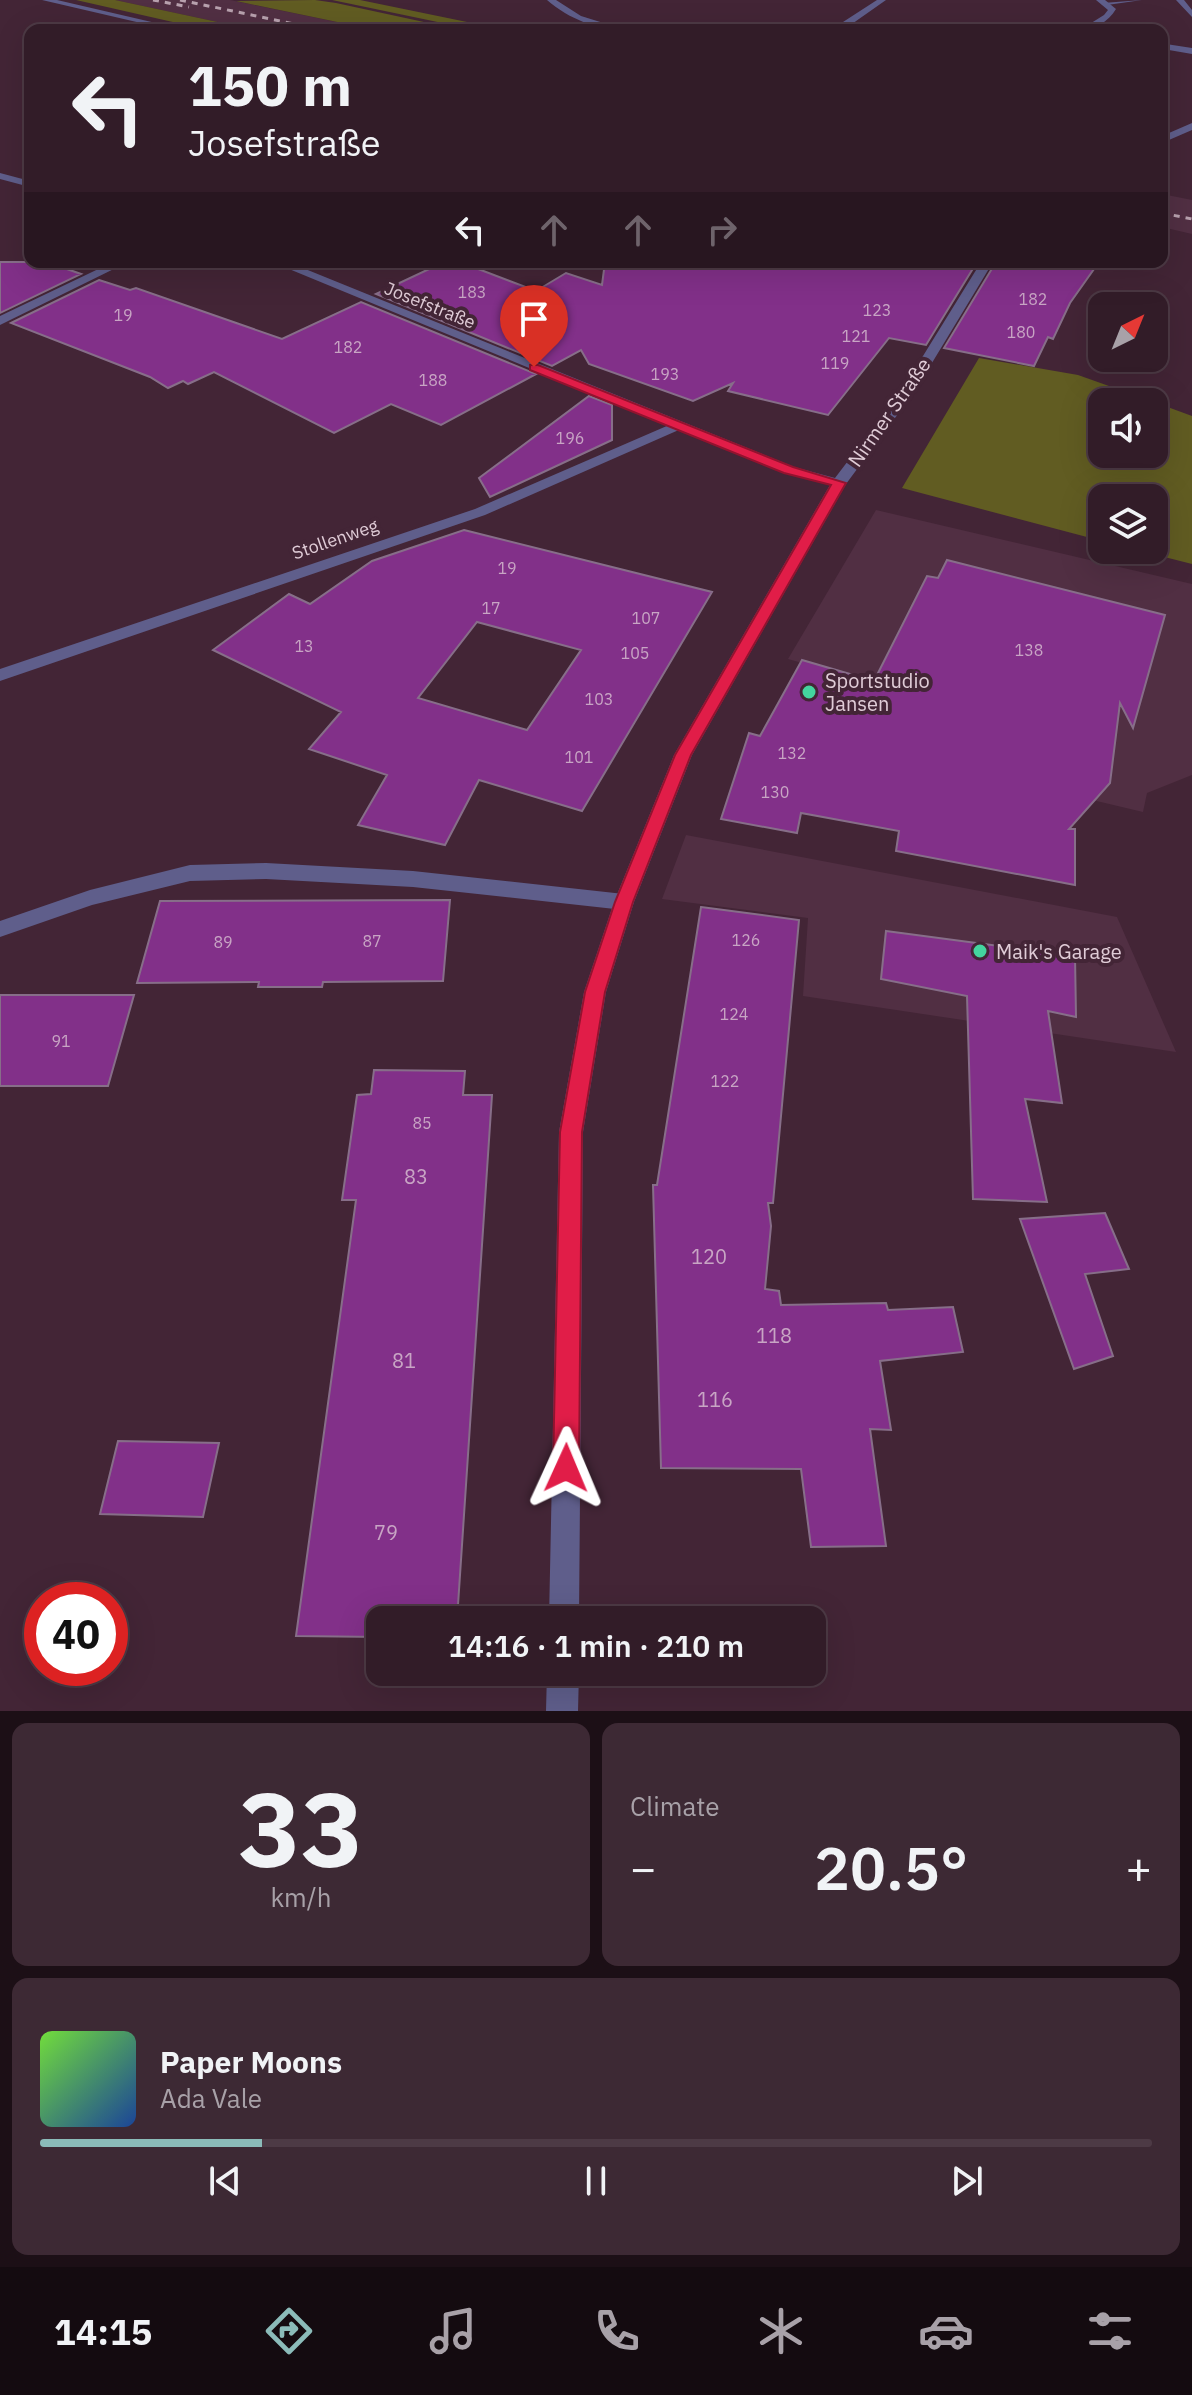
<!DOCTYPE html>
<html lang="en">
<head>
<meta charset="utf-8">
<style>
	body { margin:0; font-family:"IBM Plex Sans",sans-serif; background:#3d2934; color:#f1f3f6; height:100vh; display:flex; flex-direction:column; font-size:30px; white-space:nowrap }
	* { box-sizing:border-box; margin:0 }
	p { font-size:26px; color:#a8a1a8 }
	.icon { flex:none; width:44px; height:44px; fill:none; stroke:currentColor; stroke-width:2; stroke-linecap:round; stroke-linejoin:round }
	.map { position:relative; height:1711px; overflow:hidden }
	.side { display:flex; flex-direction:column; gap:12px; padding:12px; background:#1c0f16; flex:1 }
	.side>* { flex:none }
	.guide { position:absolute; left:24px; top:24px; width:1144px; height:244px; border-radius:16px; box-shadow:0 8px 32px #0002,0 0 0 2px #4d3a45; background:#321c28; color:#f1f3f6; overflow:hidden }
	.needle { width:52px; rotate:43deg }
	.fabs { position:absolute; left:1088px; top:292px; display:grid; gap:16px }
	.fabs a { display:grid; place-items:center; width:80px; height:80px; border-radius:16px; background:#321c28; box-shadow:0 8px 32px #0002,0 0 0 2px #4d3a45; font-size:40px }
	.speed { position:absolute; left:24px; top:1582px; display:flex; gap:16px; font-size:40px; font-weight:700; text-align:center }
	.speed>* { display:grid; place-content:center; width:104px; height:104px; border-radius:50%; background:#321c28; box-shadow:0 8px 32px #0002,0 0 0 2px #4d3a45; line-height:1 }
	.speed .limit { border:12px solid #d22; background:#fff; color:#111 }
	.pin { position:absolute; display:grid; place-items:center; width:68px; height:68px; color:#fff; margin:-82px -34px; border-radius:50% 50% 50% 0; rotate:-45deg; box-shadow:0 0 8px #0007 }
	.pin .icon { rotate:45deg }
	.me { position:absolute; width:88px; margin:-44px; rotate:1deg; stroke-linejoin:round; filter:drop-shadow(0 0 6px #0008) }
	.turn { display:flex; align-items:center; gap:28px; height:168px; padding:0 32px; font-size:36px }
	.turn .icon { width:104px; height:104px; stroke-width:2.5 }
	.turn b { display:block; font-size:56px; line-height:68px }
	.lanes { display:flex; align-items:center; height:76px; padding:0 32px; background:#0003; justify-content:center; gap:40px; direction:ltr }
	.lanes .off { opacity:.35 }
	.big { font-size:60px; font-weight:600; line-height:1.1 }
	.side .tile { flex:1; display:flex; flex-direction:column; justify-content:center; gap:12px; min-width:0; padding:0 28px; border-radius:16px; background:#3d2934 }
	.side .dial { align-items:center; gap:0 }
	.dial b { font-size:104px; line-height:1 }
	.song { display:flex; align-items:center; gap:24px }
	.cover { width:96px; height:96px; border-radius:12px; background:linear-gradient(135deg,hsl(100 70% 55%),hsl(220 70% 35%)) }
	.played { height:8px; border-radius:4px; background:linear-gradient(90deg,#8bbbb9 20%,#4d3a45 20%) }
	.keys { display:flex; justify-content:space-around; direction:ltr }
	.heat { display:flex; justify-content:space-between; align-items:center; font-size:44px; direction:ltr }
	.side .tiles { flex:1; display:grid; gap:12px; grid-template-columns:1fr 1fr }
	.tile:last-child { grid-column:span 2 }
	.trip { position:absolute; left:366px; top:1606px; width:460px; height:80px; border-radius:16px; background:#321c28; box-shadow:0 8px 32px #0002,0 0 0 2px #4d3a45; font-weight:600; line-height:80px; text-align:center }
	.dock { display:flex; height:128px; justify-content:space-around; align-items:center; background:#140b10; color:#a8a1a8 }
	.dock .icon { width:56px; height:56px }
	.dock .active { color:#8bbbb9 }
	.dock b { font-size:36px; color:#f1f3f6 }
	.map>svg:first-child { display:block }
	.built { fill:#512f43 }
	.green { fill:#615c22 }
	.building { fill:#823089; stroke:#876e89; stroke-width:2; fill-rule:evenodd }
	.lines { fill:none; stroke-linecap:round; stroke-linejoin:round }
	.service { fill:#5f5e8b; fill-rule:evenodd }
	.minor { fill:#5f5e8b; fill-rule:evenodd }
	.tertiary { fill:#5f5e8b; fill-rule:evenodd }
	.rail { stroke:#b8a1ae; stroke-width:3; stroke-dasharray:6 6; stroke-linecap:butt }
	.route { fill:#e11d48; stroke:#92132f; stroke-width:2 }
	.poi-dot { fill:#44d49f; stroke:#432536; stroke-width:3 }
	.labels { text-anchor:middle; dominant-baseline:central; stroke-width:8; stroke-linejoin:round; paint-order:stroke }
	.number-label { font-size:16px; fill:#c8a5c4 }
	.far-street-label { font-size:18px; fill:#e0ccd7; stroke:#432536 }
	.street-label { font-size:20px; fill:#e0ccd7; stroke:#432536 }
	.poi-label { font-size:20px; fill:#e0ccd7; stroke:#432536; text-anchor:start }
	.near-number-label { font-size:20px; fill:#c8a5c4 }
</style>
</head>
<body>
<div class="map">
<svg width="1192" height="1711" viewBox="0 0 1192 1711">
	<rect width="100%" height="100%" fill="#432536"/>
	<path class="built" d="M115,0h115l146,30h-121z
		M1162,194l30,6v34l-30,-7z
		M876,510l316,74v191l-45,18 -4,19 -97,-23 16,-53 -274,-77z
		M686,835l431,82 59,135 -373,-56 5,-78 -146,-19z"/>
	<path class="green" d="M76,0h39l140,30h-47z
		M315,0l21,3 125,27h-85l-140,-29z
		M332,0h28l146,30h-30z
		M979,358l99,17 76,27h-52v52h52v-52l38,14v148l-55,-14h17v-52h-52v43l-200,-53z"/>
	<path class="building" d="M0,262h47l34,12 -81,39z
		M444,262h16l76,29 30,-18 36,12 3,-23h372l-51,83 -37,-7 -61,77 -100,-24 5,-8 -40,18 -104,-37 -8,-14 -29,16 -176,-72z
		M996,262h103l-29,41 -17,36 -5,-2 -14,29 -90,-18z
		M99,280l31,10 6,-2 146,51 79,-37 175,72 -95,51 -50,-21 -57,29 -120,-61 -26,12 -5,-3 -15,7 -18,-11 -139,-54z
		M589,396l23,9v35l-122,57 -11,-19z
		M464,530l248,62 -130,219 -103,-31 -34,65 -87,-20 29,-50 -78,-26 32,-37 -128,-62 76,-56 21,10 62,-43zM477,622l104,28 -54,80 -109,-32z
		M947,560l218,55 -32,113 -13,-25 -10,80 -41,46h6v56l-179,-34 3,-20 -98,-18 -4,20 -76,-14 28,-86 11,3 42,-76 72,21 53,-105 11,2z
		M450,900l-7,81 -120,1 -1,5h-64l1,-5 -122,1 23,-82z
		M701,907l98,13 -26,283h-5l3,23 -6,63 14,2 2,14 105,-2 2,7 65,-3 10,45 -83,9 11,69 -21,-1 16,117 -75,1 -10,-78 -140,-1 -8,-283h4z
		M886,931l189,25 1,61 -28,-6 14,92 -37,-4 22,103 -74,-3 -6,-203 -86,-17z
		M0,995h134l-26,91h-108z
		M374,1070l91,1 -2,24h29l-35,525h-77v17l-84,-1 60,-436h-14l15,-105 14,-1z
		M1105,1213l24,56 -44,5 28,82 -39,13 -54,-150z
		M118,1441l101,2 -16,74 -103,-3z"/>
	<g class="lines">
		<path class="service" d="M1166,44l26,4v6l-29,-5z
			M266,863l147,8 211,23 7,2 3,6 -3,6 -7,2 -211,-23 -147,-8 -76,2 -98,24 -92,32v-16l90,-31 100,-25z"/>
		<path class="minor" d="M42,0h15l129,30h-15z
			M547,0h9l25,16 45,14c-29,0 -57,-11 -79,-30z
			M877,0h9l-37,26 -27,4 21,-8z
			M1142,0l-35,5 -4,-2z
			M1176,0h8l8,10v7z
			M1192,123v7l-30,13v-7z
			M113,262h15l-128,63v-9z
			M676,422l7,4 -2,3 -196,86 -485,166v-12l475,-160z"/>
		<path class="tertiary" d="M1096,0h9l11,9c-8,13 -21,21 -36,21l24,-15 4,-5z
			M0,173l30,8v6l-30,-8z
			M272,262h16l506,205 41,11 67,-88 79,-128h12l-78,129 -69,93 -154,271 -58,147 -28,90 -23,140 -4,488h-30l10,-488 25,-140 30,-90 60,-147 156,-270 -46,-12z
			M547,1672h32l-1,39h-32z"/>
		<path class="rail" d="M153,0l36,7
			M180,0l143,30
			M1162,213l30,6"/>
	</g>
	<path class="route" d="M530,365h8l255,102 53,16 -155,272 -58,147 -28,90 -23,140 -3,336 -4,9 -9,4 -9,-4 -4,-9 7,-336 25,-140 30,-90 60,-147 156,-270 -47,-12 -254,-103z"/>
	<g class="poi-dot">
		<circle cx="809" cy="692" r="8"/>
		<circle cx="980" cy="951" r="8"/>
	</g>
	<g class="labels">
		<g class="number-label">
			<text x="472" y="292">183</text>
			<text x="1033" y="299">182</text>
			<text x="877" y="310">123</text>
			<text x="123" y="315">19</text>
			<text x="1021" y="332">180</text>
			<text x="856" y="336">121</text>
			<text x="348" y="347">182</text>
			<text x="835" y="363">119</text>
			<text x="665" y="374">193</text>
			<text x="433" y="380">188</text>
			<text x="570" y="438">196</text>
			<text x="507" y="568">19</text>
			<text x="491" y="608">17</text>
			<text x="646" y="618">107</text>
			<text x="304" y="646">13</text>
			<text x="1029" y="650">138</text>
			<text x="635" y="653">105</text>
			<text x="599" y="699">103</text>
			<text x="792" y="753">132</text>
			<text x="579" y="757">101</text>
			<text x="775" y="792">130</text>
			<text x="746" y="940">126</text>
			<text x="372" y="941">87</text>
			<text x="223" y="942">89</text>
			<text x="734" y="1014">124</text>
			<text x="61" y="1041">91</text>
			<text x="725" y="1081">122</text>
			<text x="422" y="1123">85</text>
		</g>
		<g class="far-street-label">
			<text transform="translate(430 305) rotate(22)">Josefstraße</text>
			<text transform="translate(335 539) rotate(-19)">Stollenweg</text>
		</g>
		<g class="street-label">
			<text transform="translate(889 412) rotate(-55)">Nirmer Straße</text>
		</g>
		<g class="poi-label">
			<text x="825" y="680">Sportstudio<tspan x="825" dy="23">Jansen</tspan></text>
			<text x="996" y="951">Maik's Garage</text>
		</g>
		<g class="near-number-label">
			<text x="416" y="1176">83</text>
			<text x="709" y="1256">120</text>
			<text x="774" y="1335">118</text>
			<text x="404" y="1360">81</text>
			<text x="715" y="1399">116</text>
			<text x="386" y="1532">79</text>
		</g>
	</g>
</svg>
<div class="fabs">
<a><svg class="needle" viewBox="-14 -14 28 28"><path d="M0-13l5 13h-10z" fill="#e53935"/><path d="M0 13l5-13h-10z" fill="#a8a1a8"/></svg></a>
<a><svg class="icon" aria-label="sound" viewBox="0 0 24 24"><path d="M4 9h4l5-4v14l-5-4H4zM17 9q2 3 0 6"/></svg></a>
<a><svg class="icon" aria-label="layers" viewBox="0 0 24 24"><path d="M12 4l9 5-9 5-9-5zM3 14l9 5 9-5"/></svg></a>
</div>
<div class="speed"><div class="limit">40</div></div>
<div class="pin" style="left:534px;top:367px;background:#d93025"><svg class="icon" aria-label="arrive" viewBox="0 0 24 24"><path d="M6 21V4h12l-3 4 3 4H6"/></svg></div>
<svg class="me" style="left:566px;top:1468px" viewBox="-20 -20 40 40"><path d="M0-17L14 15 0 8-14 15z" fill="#e11d48" stroke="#fff" stroke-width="4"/></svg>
<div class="trip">14:16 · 1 min · 210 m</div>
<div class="guide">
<div class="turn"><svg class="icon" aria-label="left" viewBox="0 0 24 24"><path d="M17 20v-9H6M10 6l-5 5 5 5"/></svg><div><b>150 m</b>Josefstraße</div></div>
<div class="lanes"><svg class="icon" aria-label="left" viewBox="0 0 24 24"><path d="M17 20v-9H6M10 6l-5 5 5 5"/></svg><svg class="icon off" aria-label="ahead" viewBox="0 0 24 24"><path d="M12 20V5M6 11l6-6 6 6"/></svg><svg class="icon off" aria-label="ahead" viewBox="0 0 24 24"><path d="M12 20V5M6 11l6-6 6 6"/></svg><svg class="icon off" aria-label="right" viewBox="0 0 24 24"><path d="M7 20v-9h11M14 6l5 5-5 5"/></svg></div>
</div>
</div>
<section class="side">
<div class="tiles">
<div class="tile dial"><b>33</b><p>km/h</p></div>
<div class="tile"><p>Climate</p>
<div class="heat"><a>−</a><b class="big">20.5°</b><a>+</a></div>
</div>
<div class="tile">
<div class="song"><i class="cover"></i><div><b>Paper Moons</b><p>Ada Vale</p></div></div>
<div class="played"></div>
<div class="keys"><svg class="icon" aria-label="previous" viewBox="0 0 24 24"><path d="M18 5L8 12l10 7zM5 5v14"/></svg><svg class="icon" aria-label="pause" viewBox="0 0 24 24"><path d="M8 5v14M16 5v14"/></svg><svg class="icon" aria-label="next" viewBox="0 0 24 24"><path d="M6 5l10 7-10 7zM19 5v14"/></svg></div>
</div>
</div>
</section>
<nav class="dock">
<b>14:15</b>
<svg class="icon active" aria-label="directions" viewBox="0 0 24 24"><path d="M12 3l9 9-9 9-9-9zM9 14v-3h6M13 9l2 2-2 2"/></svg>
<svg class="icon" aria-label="music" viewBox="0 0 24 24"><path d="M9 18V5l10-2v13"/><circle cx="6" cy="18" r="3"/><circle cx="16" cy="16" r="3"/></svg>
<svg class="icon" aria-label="phone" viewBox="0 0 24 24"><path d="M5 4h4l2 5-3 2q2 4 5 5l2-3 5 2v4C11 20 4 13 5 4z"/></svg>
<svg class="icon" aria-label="climate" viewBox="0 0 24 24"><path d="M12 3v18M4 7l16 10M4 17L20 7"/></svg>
<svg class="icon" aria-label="car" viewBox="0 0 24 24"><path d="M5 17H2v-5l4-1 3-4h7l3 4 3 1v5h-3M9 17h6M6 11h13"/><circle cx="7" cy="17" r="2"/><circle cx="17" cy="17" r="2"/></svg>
<svg class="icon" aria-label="filters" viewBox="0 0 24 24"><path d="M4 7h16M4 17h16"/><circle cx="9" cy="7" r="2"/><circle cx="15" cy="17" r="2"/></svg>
</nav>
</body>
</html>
